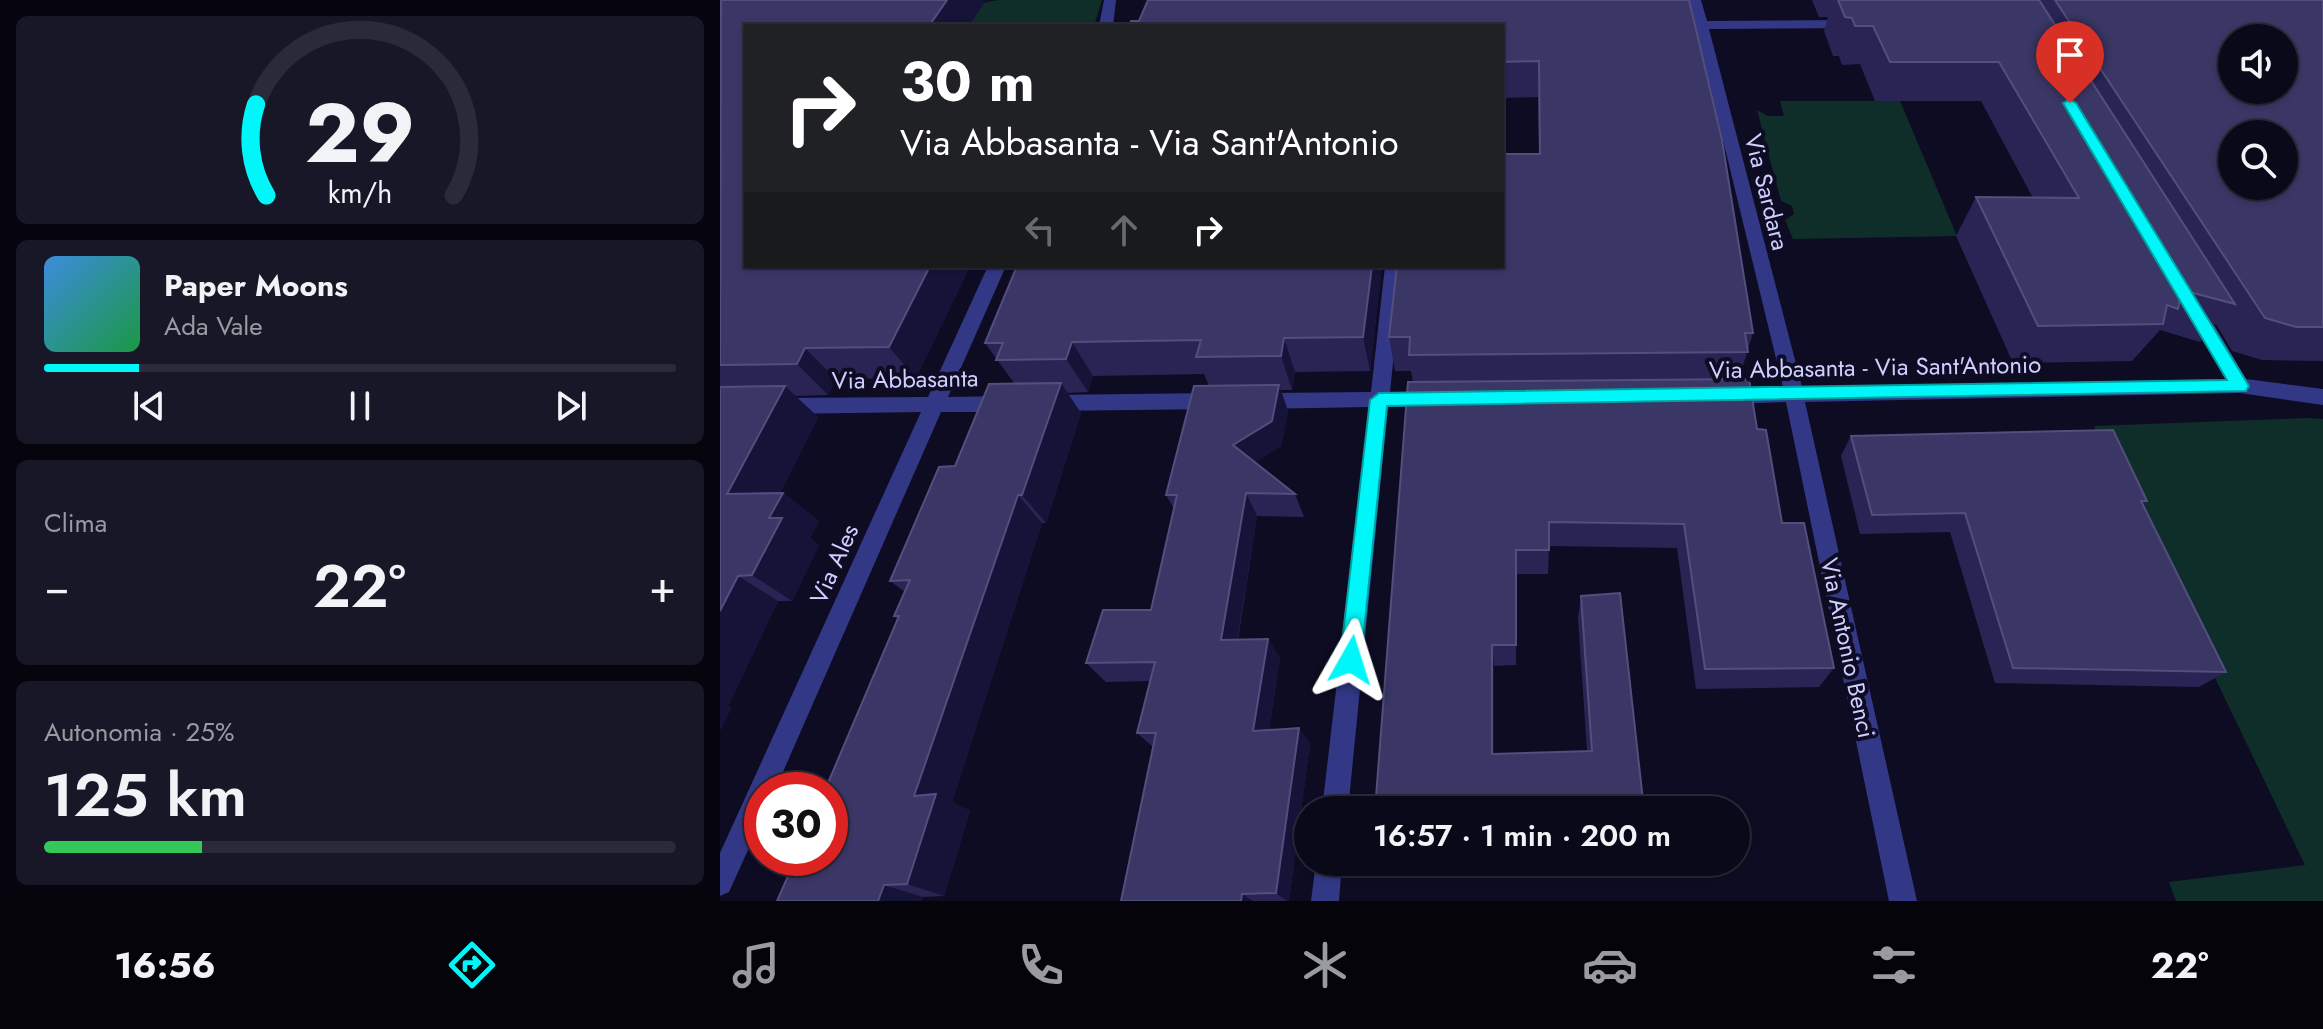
<!DOCTYPE html>
<html lang="it">
<head>
<meta charset="utf-8">
<style>
	body { margin:0; font-family:Jost,sans-serif; background:#181727; color:#f1f3f6; height:100vh; display:flex; flex-direction:column; font-size:30px; white-space:nowrap }
	* { box-sizing:border-box; margin:0 }
	p { font-size:26px; color:#999aa2 }
	.icon { flex:none; width:44px; height:44px; fill:none; stroke:currentColor; stroke-width:2; stroke-linecap:round; stroke-linejoin:round }
	.map { position:relative; flex:1; overflow:hidden }
	.drawer { display:flex; flex-direction:column; gap:16px; padding:16px; background:#06050e; width:720px }
	.drawer>* { flex:none }
	.hud { position:absolute; left:24px; top:24px; width:760px; height:244px; border-radius:0px; box-shadow:0 2px 6px #0004,0 0 0 2px #2a2a39; background:#202124; color:#fff; overflow:hidden }
	.fabs { position:absolute; left:1498px; top:24px; display:grid; gap:16px }
	.fabs a { display:grid; place-items:center; width:80px; height:80px; border-radius:50%; background:#0a091a; box-shadow:0 2px 6px #0004,0 0 0 2px #2a2a39; font-size:40px }
	.speed { position:absolute; left:24px; top:772px; display:flex; gap:16px; font-size:40px; font-weight:700; text-align:center }
	.speed>* { display:grid; place-content:center; width:104px; height:104px; border-radius:50%; background:#0a091a; box-shadow:0 2px 6px #0004,0 0 0 2px #2a2a39; line-height:1 }
	.speed .limit { border:12px solid #d22; background:#fff; color:#111 }
	.pin { position:absolute; display:grid; place-items:center; width:68px; height:68px; color:#fff; margin:-82px -34px; border-radius:50% 50% 50% 0; rotate:-45deg; box-shadow:0 0 8px #0007 }
	.pin .icon { rotate:45deg }
	.me { position:absolute; width:88px; margin:-44px; rotate:6deg; stroke-linejoin:round; filter:drop-shadow(0 0 6px #0008) }
	.turn { display:flex; align-items:center; gap:28px; height:168px; padding:0 24px; font-size:36px }
	.turn .icon { width:104px; height:104px; stroke-width:2.5 }
	.turn b { display:block; font-size:56px; line-height:68px }
	.lanes { display:flex; align-items:center; height:76px; padding:0 24px; background:#0003; justify-content:center; gap:40px; direction:ltr }
	.lanes .off { opacity:.35 }
	.big { font-size:60px; font-weight:600; line-height:1.1 }
	.drawer .tile { flex:1; display:flex; flex-direction:column; justify-content:center; gap:12px; min-width:0; padding:0 28px; border-radius:12px; background:#181727 }
	.drawer .dial { align-items:center; gap:0 }
	.dial svg { height:208px; overflow:visible; fill:none; stroke:#2a2a39; stroke-width:7; stroke-linecap:round; text-anchor:middle }
	.dial text { fill:#f1f3f6; stroke:none }
	.song { display:flex; align-items:center; gap:24px }
	.cover { width:96px; height:96px; border-radius:12px; background:linear-gradient(135deg,hsl(210 70% 55%),hsl(140 70% 35%)) }
	.played { height:8px; border-radius:4px; background:linear-gradient(90deg,#00f7f9 15%,#2a2a39 15%) }
	.keys { display:flex; justify-content:space-around; direction:ltr }
	.heat { display:flex; justify-content:space-between; align-items:center; font-size:44px; direction:ltr }
	.charge { height:12px; border-radius:6px; background:linear-gradient(90deg,#34c759 25%,#2a2a39 0) }
	.trip { position:absolute; left:574px; top:796px; width:456px; height:80px; border-radius:40px; background:#0a091a; box-shadow:0 2px 6px #0004,0 0 0 2px #2a2a39; font-weight:600; line-height:80px; text-align:center }
	.menu { display:flex; height:128px; justify-content:space-around; align-items:center; background:#04040a; color:#999aa2 }
	.menu .icon { width:56px; height:56px }
	.menu .on { color:#00f7f9 }
	.menu b { font-size:36px; color:#f1f3f6 }
	main { display:flex; flex:1; min-height:0 }
	.map>svg:first-child { display:block }
	.green { fill:#0f2e2a }
	.lines { fill:none; stroke-linecap:round; stroke-linejoin:round }
	.minor { fill:#333886; fill-rule:evenodd }
	.wall { fill:#292453 }
	.shaded-wall { fill:#161338 }
	.building { fill:#3a3665; stroke:#524e7e; stroke-width:2; fill-rule:evenodd }
	.route { fill:#00f7f9; stroke:#00a1a2; stroke-width:2 }
	.labels { text-anchor:middle; dominant-baseline:central; stroke-width:8; stroke-linejoin:round; paint-order:stroke }
	.street-label { font-size:24px; fill:#cfceff; stroke:#0e0c23 }
</style>
</head>
<body>
<main>
<section class="drawer">
<div class="tile dial"><svg viewBox="0 0 100 80">
<path d="M14 69A42 42 0 1 1 86 69"/>
<path d="M14 69A42 42 0 0 1 10 34" stroke="#00f7f9"/>
<text x="50" y="56" font-size="32" font-weight="700">29</text>
<text x="50" y="72" font-size="11">km/h</text>
</svg></div>
<div class="tile">
<div class="song"><i class="cover"></i><div><b>Paper Moons</b><p>Ada Vale</p></div></div>
<div class="played"></div>
<div class="keys"><svg class="icon" aria-label="previous" viewBox="0 0 24 24"><path d="M18 5L8 12l10 7zM5 5v14"/></svg><svg class="icon" aria-label="pause" viewBox="0 0 24 24"><path d="M8 5v14M16 5v14"/></svg><svg class="icon" aria-label="next" viewBox="0 0 24 24"><path d="M6 5l10 7-10 7zM19 5v14"/></svg></div>
</div>
<div class="tile"><p>Clima</p>
<div class="heat"><a>−</a><b class="big">22°</b><a>+</a></div>
</div>
<div class="tile"><p>Autonomia · 25%</p><b class="big">125 km</b><div class="charge"></div></div>
</section>
<div class="map">
<svg width="1603" height="901" viewBox="0 0 1603 901">
	<rect width="100%" height="100%" fill="#0e0c23"/>
	<path class="green" d="M279,0h103l-8,26h-212l28,-11z
		M1060,101h120l57,135 -164,3 -8,-19 9,-6 -2,-8 -11,-5 -24,-91 11,6h16z
		M1589,418l14,1v482h-147l-7,-19 136,-17 -211,-439z"/>
	<g class="lines">
		<path class="minor" d="M384,0h12l-3,26h-14z
			M969,0h12l6,21 146,-1 7,4 -7,4 -144,1 93,358 424,-8 -38,-68 9,-6 6,1 43,73 77,10v16l-83,-12 -435,9 112,499h-28l-103,-499 -58,2 -7,-3 -3,-5 3,-5 7,-3 55,-1 -87,-358 -14,-4 12,-4z
			M268,266h18l-58,131 60,-1 7,3 3,5 -3,5 -7,3h-67l-166,378h-13v29l-33,73 -9,4v-43l201,-441 -141,2 -7,-3 -3,-5 3,-5 7,-3 148,-1z
			M665,266h18l-13,126 49,2 3,5 -3,5 -7,3h-44l-40,403h-26l47,-403 -109,2 -7,-3 -3,-5 3,-5 7,-3 111,-1z
			M496,393l7,3 3,5 -3,5 -7,3 -168,2 -7,-3 -3,-5 3,-5 7,-3z
			M596,862h26l-3,39h-28z"/>
	</g>
	<path class="wall" d="M0,0l249,26 1,240 -54,112 -80,1 -8,16 -33,1 23,21 -38,76h3l36,28 -9,17 9,7 -27,56h-14l-50,105 3,2 -11,22z
		M969,0l64,333 -14,46 18,50 25,94 52,145 -15,19 -123,2 -19,-141 -128,-2 -1,28h-32v91l-22,1v88l93,-3 -9,-133 3,-22 63,214h-269l38,-428 -2,-11h-16l-6,-34 150,-183 -1,-57 -36,1v-72z
		M1092,0h511v361l-61,-1 -30,-9 -16,-27 -16,18 -40,-12 -28,31 -119,2 -57,-127 20,-39 57,1 -52,-97h-106l-15,-37 -18,1 -3,-9h-6l-9,-25 4,-14h-9z
		M662,266l-12,105 -75,1 -3,18h-11l7,21 -7,35 -26,16 40,32 9,23 -47,-1 -19,124 30,-1 12,19 -11,72 30,-2 11,16 -21,157h-168l32,-154 -16,-14 13,-52 -44,1 -20,-19 65,-53 23,-101 -8,-14 43,-109 -5,-12 -111,2 -5,16 -21,1 14,20 -35,110h-4l-90,279 18,9 -26,85 -21,1 -2,4h-144l121,-282 -4,-3 11,-24 -15,-11 124,-198 -29,-40z
		M1131,436l296,65 -5,4 84,167 -27,15 -204,-4 -45,-151 -90,2 -19,-78z
		M659,862h110l-109,2z"/>
	<path class="shaded-wall" d="M227,0h39l-17,26h-40z
		M210,266h40l-54,112 -27,-31z
		M652,266h10l-12,105 -7,-34z
		M564,338l11,34 -3,18 -11,-34z
		M352,342l21,34 -5,16 -22,-33z
		M85,348l31,31 -8,16 -31,-31z
		M341,383l20,30 -35,110 -24,-28z
		M559,385l9,26 -7,35 -36,23 -12,-24z
		M65,386l33,31 -53,105 -38,-28z
		M63,493l36,28 -9,17 9,7 -27,56 -40,-26 17,-57z
		M526,493l11,23 -23,144 -13,-20z
		M298,495l24,28 -90,279 18,9 -26,85 -37,-12 7,-88z
		M18,576l40,25 -50,105 3,2 -11,22v-119z
		M548,639l12,19 -14,89 -13,-16z
		M772,645l2,21v104l-2,-16z
		M579,728l11,16 -21,157h-2l-11,-8z
		M164,885l39,12 -2,4h-43z
		M522,894l11,7h-12z"/>
	<path class="building" d="M1,0h226l-18,26h-183v240h184l-41,81 -84,1 -8,16 -77,1z
		M428,0h541l33,140 31,193h-8l3,19 -339,3 1,-18h-21l8,-71h105v-112h38l-1,-93 -37,1v-36h-373l2,-5h8z
		M1118,0h201l196,304 -53,-14 -4,19 -11,-4 -4,19 -125,2 -62,-129 103,1 -80,-136h-109l-17,-36h-18l-3,-8 -7,-1z
		M1335,0h268v327h-27l-31,-9zM1512,38h52v52h-52zM1512,134h52v52h-52z
		M334,25l-1,1h-100z
		M297,266h355l-9,71 -79,1 -3,18 -85,1 5,-17 -129,2 -6,17 -70,1 7,-17h-18z
		M1029,379l8,50 9,1 16,93h22l30,145 -129,1 -21,-145 -135,-2v28h-33v95h-24v109l100,-3 -11,-155 39,-3 24,217h-269l33,-428z
		M341,383l-39,112h-4l-104,301 22,-2 -29,90 -23,1 -6,16h-101l19,-43h34v-68h-5l74,-174h-5l16,-36 -20,1 49,-114 16,-1 34,-82z
		M559,385l-7,36 -39,24 62,49 -49,-1 -25,147 47,-1 -15,92 46,-3 -23,165 -34,1 -1,7h-120l35,-168h-19l18,-71 -69,1 17,-53h48l26,-115h-11l28,-109z
		M65,386l-58,108 56,-1 -14,25h13l-30,57 -14,1 -18,35v-224z
		M1393,430l34,71h-6l85,171 -213,-4 -48,-155 -93,2 -21,-79z"/>
	<path class="route" d="M1350,99l6,4 170,278 3,5 -3,5 -859,15 -26,254 -3,7 -7,3 -8,-3 -3,-7 30,-260 9,-7 848,-13 -164,-277z"/>
	<g class="labels">
		<g class="street-label">
			<text transform="translate(1047 192) rotate(76)">Via Sardara</text>
			<text transform="translate(1155 367) rotate(-1)">Via Abbasanta - Via Sant'Antonio</text>
			<text transform="translate(185 379) rotate(-1)">Via Abbasanta</text>
			<text transform="translate(114 564) rotate(-66)">Via Ales</text>
			<text transform="translate(1128 648) rotate(78)">Via Antonio Benci</text>
		</g>
	</g>
</svg>
<div class="fabs">
<a><svg class="icon" aria-label="sound" viewBox="0 0 24 24"><path d="M4 9h4l5-4v14l-5-4H4zM17 9q2 3 0 6"/></svg></a>
<a><svg class="icon" aria-label="search" viewBox="0 0 24 24"><circle cx="10" cy="10" r="6"/><path d="M15 15l6 6"/></svg></a>
</div>
<div class="speed"><div class="limit">30</div></div>
<div class="pin" style="left:1350px;top:103px;background:#d93025"><svg class="icon" aria-label="arrive" viewBox="0 0 24 24"><path d="M6 21V4h12l-3 4 3 4H6"/></svg></div>
<svg class="me" style="left:631px;top:660px" viewBox="-20 -20 40 40"><path d="M0-17L14 15 0 8-14 15z" fill="#00f7f9" stroke="#fff" stroke-width="4"/></svg>
<div class="trip">16:57 · 1 min · 200 m</div>
<div class="hud">
<div class="turn"><svg class="icon" aria-label="right" viewBox="0 0 24 24"><path d="M7 20v-9h11M14 6l5 5-5 5"/></svg><div><b>30 m</b>Via Abbasanta - Via Sant'Antonio</div></div>
<div class="lanes"><svg class="icon off" aria-label="left" viewBox="0 0 24 24"><path d="M17 20v-9H6M10 6l-5 5 5 5"/></svg><svg class="icon off" aria-label="ahead" viewBox="0 0 24 24"><path d="M12 20V5M6 11l6-6 6 6"/></svg><svg class="icon" aria-label="right" viewBox="0 0 24 24"><path d="M7 20v-9h11M14 6l5 5-5 5"/></svg></div>
</div>
</div>
</main>
<nav class="menu">
<b>16:56</b>
<svg class="icon on" aria-label="directions" viewBox="0 0 24 24"><path d="M12 3l9 9-9 9-9-9zM9 14v-3h6M13 9l2 2-2 2"/></svg>
<svg class="icon" aria-label="music" viewBox="0 0 24 24"><path d="M9 18V5l10-2v13"/><circle cx="6" cy="18" r="3"/><circle cx="16" cy="16" r="3"/></svg>
<svg class="icon" aria-label="phone" viewBox="0 0 24 24"><path d="M5 4h4l2 5-3 2q2 4 5 5l2-3 5 2v4C11 20 4 13 5 4z"/></svg>
<svg class="icon" aria-label="climate" viewBox="0 0 24 24"><path d="M12 3v18M4 7l16 10M4 17L20 7"/></svg>
<svg class="icon" aria-label="car" viewBox="0 0 24 24"><path d="M5 17H2v-5l4-1 3-4h7l3 4 3 1v5h-3M9 17h6M6 11h13"/><circle cx="7" cy="17" r="2"/><circle cx="17" cy="17" r="2"/></svg>
<svg class="icon" aria-label="filters" viewBox="0 0 24 24"><path d="M4 7h16M4 17h16"/><circle cx="9" cy="7" r="2"/><circle cx="15" cy="17" r="2"/></svg>
<b>22°</b>
</nav>
</body>
</html>
